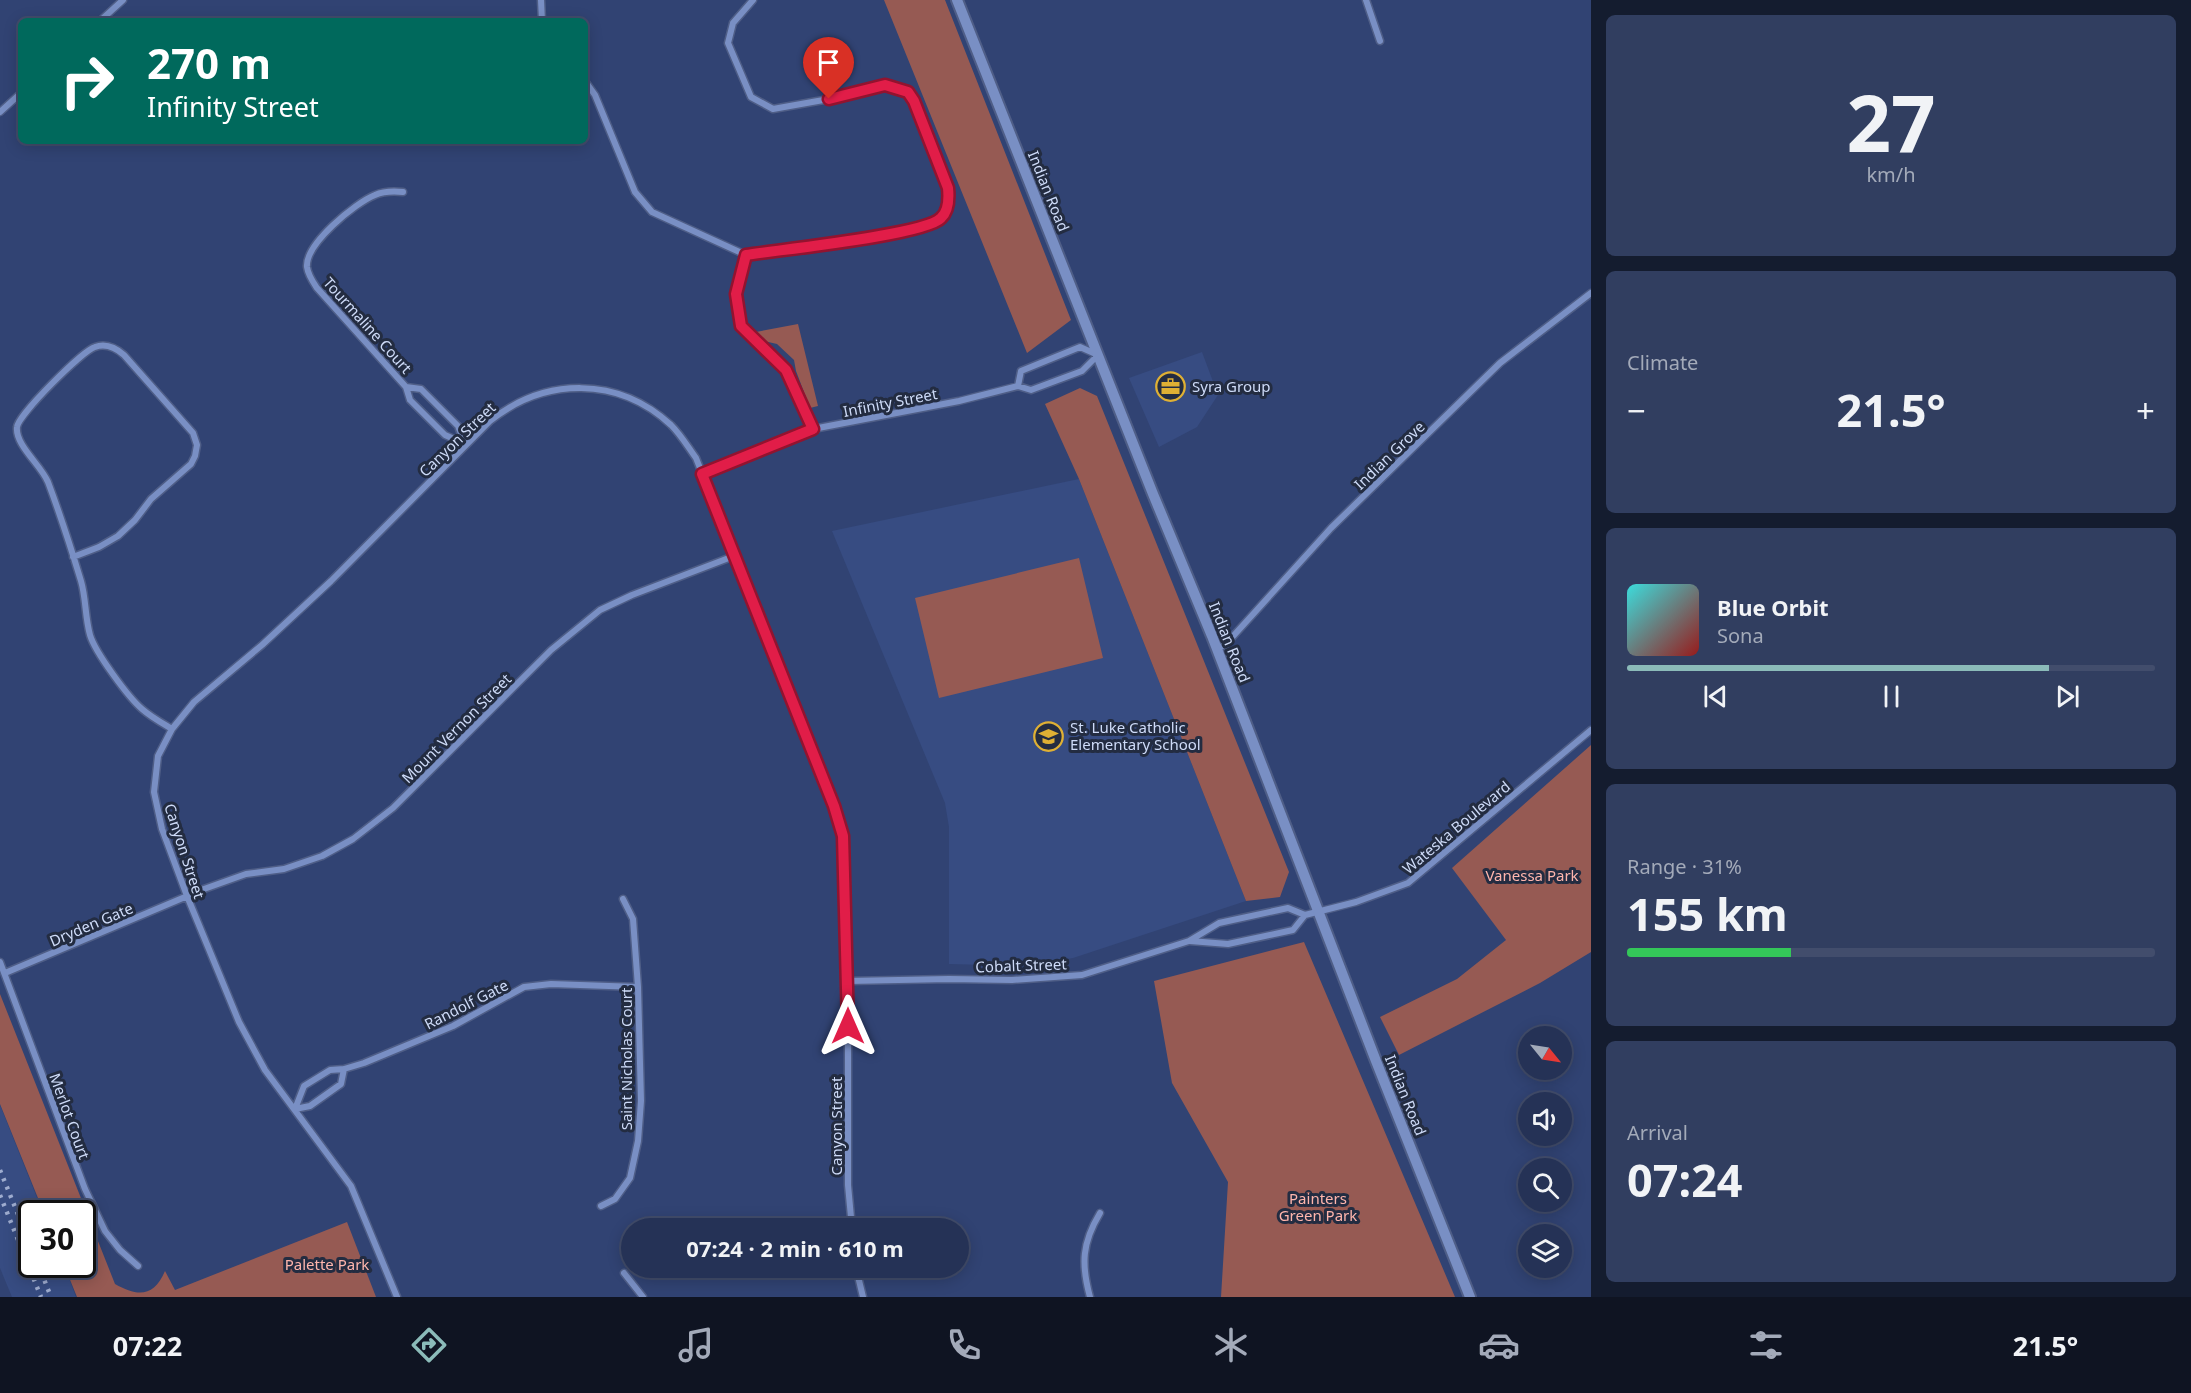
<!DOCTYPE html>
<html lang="en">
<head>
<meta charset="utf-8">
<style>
	body { margin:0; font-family:"Noto Sans",sans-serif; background:#313e60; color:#f1f3f6; height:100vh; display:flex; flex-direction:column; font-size:22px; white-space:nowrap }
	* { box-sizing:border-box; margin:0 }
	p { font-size:20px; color:#a3aab9 }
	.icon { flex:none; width:33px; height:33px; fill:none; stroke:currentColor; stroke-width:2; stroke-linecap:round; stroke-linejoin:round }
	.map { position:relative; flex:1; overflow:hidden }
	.side { display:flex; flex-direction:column; gap:15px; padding:15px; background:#141c2f; width:600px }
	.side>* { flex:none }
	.guide { position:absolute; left:18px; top:18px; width:570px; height:126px; border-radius:9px; box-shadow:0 3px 15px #0003,0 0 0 2px #424d6c; background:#00695c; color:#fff; overflow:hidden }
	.needle { width:39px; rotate:120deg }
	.tools { position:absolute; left:1518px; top:1026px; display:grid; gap:12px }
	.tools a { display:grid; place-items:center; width:54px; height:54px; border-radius:50%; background:#253256; box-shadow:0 3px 15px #0003,0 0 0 2px #424d6c; font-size:30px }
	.speed { position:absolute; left:18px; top:1200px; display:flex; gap:12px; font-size:30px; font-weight:700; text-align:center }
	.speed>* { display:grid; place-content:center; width:78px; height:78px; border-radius:50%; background:#253256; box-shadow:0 3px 15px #0003,0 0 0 2px #424d6c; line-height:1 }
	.speed .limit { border:3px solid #111; border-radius:9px; background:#fff; color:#111 }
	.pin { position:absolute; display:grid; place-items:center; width:51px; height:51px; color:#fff; margin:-62px -26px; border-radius:50% 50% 50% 0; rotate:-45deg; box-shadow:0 0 6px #0007 }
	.pin .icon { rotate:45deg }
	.me { position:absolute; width:66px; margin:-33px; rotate:0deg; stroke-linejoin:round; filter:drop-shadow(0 0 4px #0008) }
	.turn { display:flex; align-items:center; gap:21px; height:126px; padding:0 30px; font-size:27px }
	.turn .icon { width:78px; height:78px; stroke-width:2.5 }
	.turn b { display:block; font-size:42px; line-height:51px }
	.big { font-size:45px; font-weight:700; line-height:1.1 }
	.side .card { flex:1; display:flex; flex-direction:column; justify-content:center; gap:9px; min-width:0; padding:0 21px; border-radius:9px; background:#313e60 }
	.side .dial { align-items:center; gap:0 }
	.dial b { font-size:78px; line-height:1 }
	.song { display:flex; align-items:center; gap:18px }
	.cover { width:72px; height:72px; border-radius:9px; background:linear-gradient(135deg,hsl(180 70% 55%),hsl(0 70% 35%)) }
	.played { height:6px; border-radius:3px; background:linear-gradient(90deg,#8bbbb9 80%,#424d6c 80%) }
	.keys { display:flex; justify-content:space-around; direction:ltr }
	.heat { display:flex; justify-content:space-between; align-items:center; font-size:33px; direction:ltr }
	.charge { height:9px; border-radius:4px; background:linear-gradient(90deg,#34c759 31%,#424d6c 0) }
	.trip { position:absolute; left:621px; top:1218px; width:348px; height:60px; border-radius:30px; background:#253256; box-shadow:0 3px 15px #0003,0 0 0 2px #424d6c; font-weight:700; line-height:60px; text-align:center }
	.dock { display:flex; height:96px; justify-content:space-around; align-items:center; background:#0f1422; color:#a3aab9 }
	.dock .icon { width:42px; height:42px }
	.dock .on { color:#8bbbb9 }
	.dock b { font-size:27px; color:#f1f3f6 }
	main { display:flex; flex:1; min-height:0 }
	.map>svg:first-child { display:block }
	.built { fill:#374c82 }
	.green { fill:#965a53 }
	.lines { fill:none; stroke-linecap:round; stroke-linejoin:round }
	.minor-casing { stroke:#4f5e87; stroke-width:9 }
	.tertiary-casing { stroke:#4f5e87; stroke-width:14 }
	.minor { stroke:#798fc4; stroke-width:6 }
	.tertiary { stroke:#798fc4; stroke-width:10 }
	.rail { stroke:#9eaccf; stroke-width:4.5; stroke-dasharray:3 6; stroke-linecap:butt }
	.route-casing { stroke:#92132f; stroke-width:15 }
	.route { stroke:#e11d48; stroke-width:10 }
	.labels { text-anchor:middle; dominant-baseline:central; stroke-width:6; stroke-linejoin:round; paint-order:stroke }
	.street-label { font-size:15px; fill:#cedbf8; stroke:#232c41 }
	.poi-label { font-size:15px; fill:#cedbf8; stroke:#232c41; text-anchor:start }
	.park-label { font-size:15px; fill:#ffb6ad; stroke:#232c41 }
</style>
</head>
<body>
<main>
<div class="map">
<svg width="1591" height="1297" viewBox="0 0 1591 1297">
	<rect width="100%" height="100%" fill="#314373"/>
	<path class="built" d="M1202,352l16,43 -21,32 -38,20 -30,-69z
		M1079,479l167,422 -173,57 -47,8 -77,-2v-137l-4,-24 -113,-272z
		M0,1105l43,108 -11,1v50l32,1 12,32h-64l-12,-29z"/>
	<path class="green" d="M884,0h61l126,320 -44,33z
		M798,324l20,82 -8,2 -14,-37 -2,-11 -17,-16 -13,-3 -8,-9z
		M1080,388l17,8 192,476 -9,25 -34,4 -167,-422 -34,-75z
		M1079,558l24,100 -164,40 -24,-100z
		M1591,745v207l-51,31 -141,72 -19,-38 77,-38 49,-39 -54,-72z
		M1304,942l151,355h-234l7,-115 -56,-99 -18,-102z
		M0,994l115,290c23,13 39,13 50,-13l10,19 172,-68 29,75h-299l-13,-32 18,-1v-50l-38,-1 -44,-109z"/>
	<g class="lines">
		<defs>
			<path id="minor" d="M541,0l1,21
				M1366,0l14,41
				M100,21l23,-21
				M585,81l10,14 40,97 17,20 94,43 139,-20 46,-11 11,-6 7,-15 -1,-15 -34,-87 -6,-9 -23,-7 -56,14 -56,10 -22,-12 -23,-54 5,-20 20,-23
				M0,112l21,-19
				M403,192c-10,-1 -19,-1 -28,3 -20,8 -70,49 -68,72 1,8 6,15 10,21l89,99 4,13 35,35 20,9
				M746,255l-10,39 5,32 45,44 27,59
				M406,387l15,2 37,37 7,18
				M702,474l111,-45 146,-28 59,-15 13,4 51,-19 16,-16 -18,-8 -5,2 -54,22 -3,15
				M73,557l26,-10 19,-11 17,-16 16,-21 40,-35 4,-8 2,-11 -4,-12 -69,-78c-8,-7 -18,-12 -29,-8 -13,4 -77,68 -78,80 -2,18 24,38 31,55 12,32 23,66 33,99 5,17 4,36 9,54 5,17 38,62 52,74 9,8 20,14 30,20
				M1217,649l9,-5 105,-116 169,-165 91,-70
				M1190,941l38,3 65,-14 12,-15
				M0,962l85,227 20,42 15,19 18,16
				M5,973l199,-84 42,-15 38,-5 38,-13 31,-17 40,-31 158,-158 49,-40 32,-15 102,-39
				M848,981l101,-2 63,1 70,-5 107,-34 30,-18 69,-15 17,7 51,-13 52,-19 183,-153
				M295,1109l9,-23 26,-16 14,-1 20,-6 89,-37 71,-39 27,-3 87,3
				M295,1109l15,-3 31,-22 3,-15
				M601,1206l14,-7 15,-21 8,-37 3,-40 -3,-114 -5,-68 -10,-20
				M856,1268l7,29
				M624,1273l19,24
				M397,1297l-46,-111 -86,-116 -26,-48 -52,-126 -25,-67 -8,-37 4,-36 14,-27 22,-27 68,-57 69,-64 159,-160c55,-44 128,-45 181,4 10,10 17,22 25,33l138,348 9,30 5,145v204l4,43
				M1090,1297c-9,-33 -8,-54 10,-84"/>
			<path id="tertiary" d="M957,0l196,494 59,142 164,425 94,236"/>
		</defs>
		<use href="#minor" class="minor-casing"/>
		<use href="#tertiary" class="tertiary-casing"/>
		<use href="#minor" class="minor"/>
		<use href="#tertiary" class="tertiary"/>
		<path class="rail" d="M0,1170l32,79
			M0,1195l41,102
			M38,1264l13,33"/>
	</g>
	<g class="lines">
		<defs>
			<path id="route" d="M829,99l56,-14 23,7 6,9 34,87c1,10 1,23 -7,30 -16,17 -164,32 -195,37l-10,39 5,32 45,44 27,59 -111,45 132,332 9,30 5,190"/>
		</defs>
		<use href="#route" class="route-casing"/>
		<use href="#route" class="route"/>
	</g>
	<defs>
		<symbol id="office-ring" viewBox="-11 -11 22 22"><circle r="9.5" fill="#232c41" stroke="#dfb034" stroke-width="1.5"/><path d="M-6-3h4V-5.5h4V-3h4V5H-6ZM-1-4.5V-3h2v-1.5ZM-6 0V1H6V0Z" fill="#dfb034"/></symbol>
		<symbol id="school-ring" viewBox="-11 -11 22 22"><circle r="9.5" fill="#232c41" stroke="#dfb034" stroke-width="1.5"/><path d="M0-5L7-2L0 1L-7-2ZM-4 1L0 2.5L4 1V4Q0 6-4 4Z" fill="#dfb034"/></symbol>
	</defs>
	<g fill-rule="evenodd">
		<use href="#office-ring" x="1154" y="370" width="33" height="33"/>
		<use href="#school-ring" x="1032" y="720" width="33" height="33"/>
	</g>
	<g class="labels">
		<g class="street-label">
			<text transform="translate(1049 191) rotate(68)">Indian Road</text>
			<text transform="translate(368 325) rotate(48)">Tourmaline Court</text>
			<text transform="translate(890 402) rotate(-11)">Infinity Street</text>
			<text transform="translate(457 439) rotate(-44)">Canyon Street</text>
			<text transform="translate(1389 455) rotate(-44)">Indian Grove</text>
			<text transform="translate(1230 642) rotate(68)">Indian Road</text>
			<text transform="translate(456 728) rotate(-45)">Mount Vernon Street</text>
			<text transform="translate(1456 827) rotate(-40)">Wateska Boulevard</text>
			<text transform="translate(185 851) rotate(72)">Canyon Street</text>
			<text transform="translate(91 924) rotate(-23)">Dryden Gate</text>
			<text transform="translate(1021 965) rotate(-2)">Cobalt Street</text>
			<text transform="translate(466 1004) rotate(-27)">Randolf Gate</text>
			<text transform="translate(626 1059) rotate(-90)">Saint Nicholas Court</text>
			<text transform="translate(1406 1095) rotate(68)">Indian Road</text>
			<text transform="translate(70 1116) rotate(70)">Merlot Court</text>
			<text transform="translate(836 1126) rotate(-90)">Canyon Street</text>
		</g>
		<g class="poi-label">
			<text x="1192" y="386">Syra Group</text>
			<text x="1070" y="727">St. Luke Catholic<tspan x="1070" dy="17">Elementary School</tspan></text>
		</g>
		<g class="park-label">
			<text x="1532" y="875">Vanessa Park</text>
			<text x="1318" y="1198">Painters<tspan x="1318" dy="17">Green Park</tspan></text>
			<text x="327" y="1264">Palette Park</text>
		</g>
	</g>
</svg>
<div class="tools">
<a><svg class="needle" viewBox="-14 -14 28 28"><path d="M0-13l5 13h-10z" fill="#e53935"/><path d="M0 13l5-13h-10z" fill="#a3aab9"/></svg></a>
<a><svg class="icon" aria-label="sound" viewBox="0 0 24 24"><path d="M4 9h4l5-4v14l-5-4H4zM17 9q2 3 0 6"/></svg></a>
<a><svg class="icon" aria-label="search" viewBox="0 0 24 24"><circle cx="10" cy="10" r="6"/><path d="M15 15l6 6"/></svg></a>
<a><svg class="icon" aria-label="layers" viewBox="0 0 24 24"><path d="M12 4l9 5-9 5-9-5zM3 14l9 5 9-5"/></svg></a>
</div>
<div class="speed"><div class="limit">30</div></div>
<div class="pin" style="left:829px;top:99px;background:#d93025"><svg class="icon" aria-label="arrive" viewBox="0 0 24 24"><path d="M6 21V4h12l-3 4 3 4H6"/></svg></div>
<svg class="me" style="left:848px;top:1026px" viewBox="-20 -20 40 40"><path d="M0-17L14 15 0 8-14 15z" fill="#e11d48" stroke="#fff" stroke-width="4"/></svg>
<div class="trip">07:24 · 2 min · 610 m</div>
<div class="guide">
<div class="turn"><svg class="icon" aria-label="right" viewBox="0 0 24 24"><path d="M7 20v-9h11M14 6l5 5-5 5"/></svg><div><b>270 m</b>Infinity Street</div></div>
</div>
</div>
<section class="side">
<div class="card dial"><b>27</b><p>km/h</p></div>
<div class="card"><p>Climate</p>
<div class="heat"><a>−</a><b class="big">21.5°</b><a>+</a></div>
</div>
<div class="card">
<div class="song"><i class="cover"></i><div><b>Blue Orbit</b><p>Sona</p></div></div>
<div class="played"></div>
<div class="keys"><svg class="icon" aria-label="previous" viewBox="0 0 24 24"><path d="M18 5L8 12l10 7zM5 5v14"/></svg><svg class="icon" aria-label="pause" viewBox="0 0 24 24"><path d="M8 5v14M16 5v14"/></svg><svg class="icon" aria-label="next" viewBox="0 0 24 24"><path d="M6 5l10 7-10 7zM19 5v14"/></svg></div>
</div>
<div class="card"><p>Range · 31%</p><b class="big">155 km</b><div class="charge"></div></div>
<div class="card"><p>Arrival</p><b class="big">07:24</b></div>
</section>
</main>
<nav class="dock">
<b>07:22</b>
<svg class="icon on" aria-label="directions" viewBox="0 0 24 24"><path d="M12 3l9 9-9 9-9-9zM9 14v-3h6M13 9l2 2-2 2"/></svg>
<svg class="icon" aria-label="music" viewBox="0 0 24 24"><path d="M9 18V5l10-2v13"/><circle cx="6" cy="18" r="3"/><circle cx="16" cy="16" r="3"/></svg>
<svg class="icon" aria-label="phone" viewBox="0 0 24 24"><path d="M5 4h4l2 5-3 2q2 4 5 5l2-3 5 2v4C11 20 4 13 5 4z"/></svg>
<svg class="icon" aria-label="climate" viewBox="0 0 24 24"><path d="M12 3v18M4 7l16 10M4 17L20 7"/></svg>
<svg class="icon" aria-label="car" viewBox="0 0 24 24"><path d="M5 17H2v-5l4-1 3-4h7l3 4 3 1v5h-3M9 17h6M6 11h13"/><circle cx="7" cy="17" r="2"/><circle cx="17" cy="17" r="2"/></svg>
<svg class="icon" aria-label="filters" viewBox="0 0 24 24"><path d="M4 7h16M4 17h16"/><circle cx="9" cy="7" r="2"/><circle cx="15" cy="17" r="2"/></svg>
<b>21.5°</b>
</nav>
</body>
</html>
